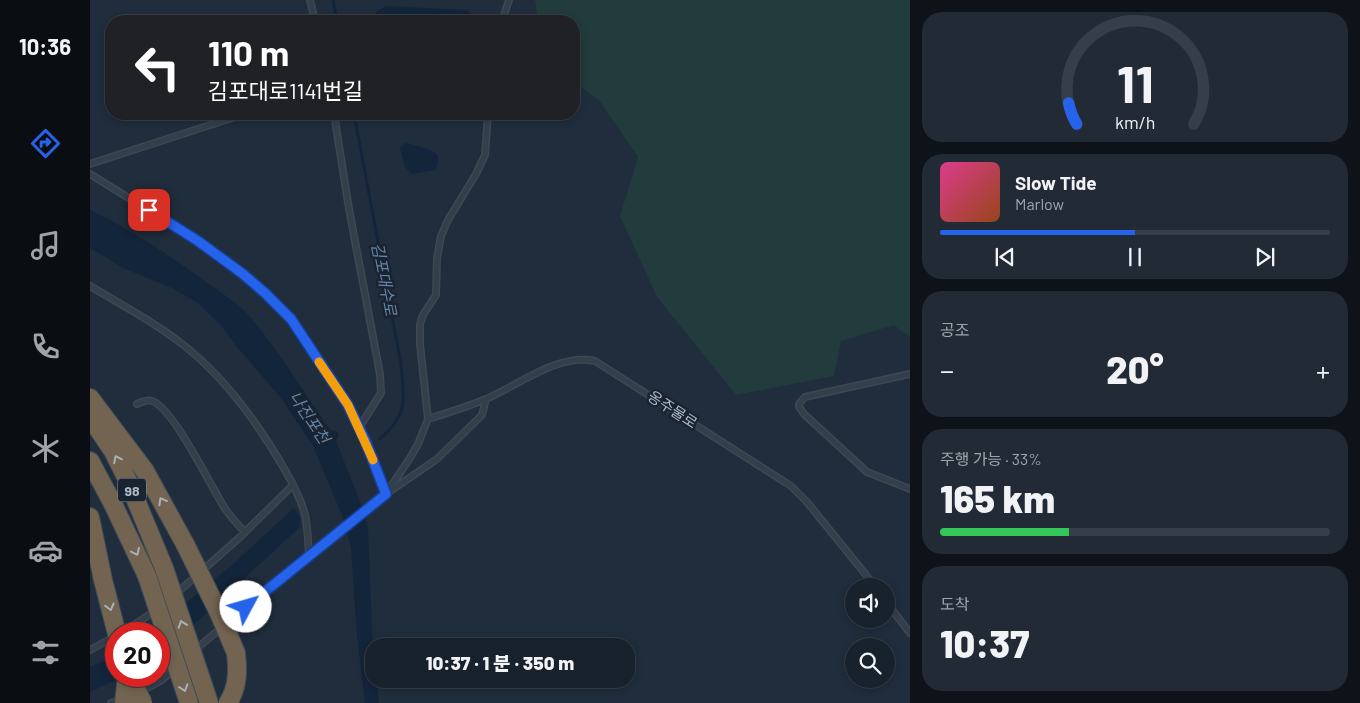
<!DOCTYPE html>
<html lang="ko">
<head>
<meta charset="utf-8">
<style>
	body { margin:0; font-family:Barlow,"Noto Sans KR",sans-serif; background:#212a35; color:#f1f3f6; height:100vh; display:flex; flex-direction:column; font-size:19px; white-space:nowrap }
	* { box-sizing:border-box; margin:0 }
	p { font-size:16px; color:#9fa4aa }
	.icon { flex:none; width:28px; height:28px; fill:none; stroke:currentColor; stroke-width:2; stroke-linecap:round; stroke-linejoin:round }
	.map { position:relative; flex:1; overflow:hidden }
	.side { display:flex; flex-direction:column; gap:12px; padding:12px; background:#0d1319; width:450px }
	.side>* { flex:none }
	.banner { position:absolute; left:15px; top:15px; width:475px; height:105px; border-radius:20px; box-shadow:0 2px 8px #0003,0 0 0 1px #363f49; background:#202124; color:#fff; overflow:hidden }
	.buttons { position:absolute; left:755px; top:578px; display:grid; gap:10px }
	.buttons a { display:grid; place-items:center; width:50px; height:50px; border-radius:50%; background:#18222d; box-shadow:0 2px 8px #0003,0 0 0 1px #363f49; font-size:25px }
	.speed { position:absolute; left:15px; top:622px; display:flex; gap:10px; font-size:25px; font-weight:700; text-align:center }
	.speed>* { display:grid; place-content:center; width:65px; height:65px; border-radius:50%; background:#18222d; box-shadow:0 2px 8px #0003,0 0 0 1px #363f49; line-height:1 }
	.speed .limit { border:8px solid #d22; background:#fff; color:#111 }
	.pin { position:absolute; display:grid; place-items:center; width:42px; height:42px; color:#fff; margin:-21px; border-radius:10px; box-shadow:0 2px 8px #0006 }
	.me { position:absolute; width:55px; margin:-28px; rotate:51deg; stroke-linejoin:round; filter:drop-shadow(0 0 4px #0008) }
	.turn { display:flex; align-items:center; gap:18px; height:105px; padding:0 20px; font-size:22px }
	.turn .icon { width:65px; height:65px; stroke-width:2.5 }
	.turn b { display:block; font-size:35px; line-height:42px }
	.big { font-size:38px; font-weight:800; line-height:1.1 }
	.side .card { flex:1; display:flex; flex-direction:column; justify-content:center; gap:8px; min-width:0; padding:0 18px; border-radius:20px; background:#212a35 }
	.side .dial { align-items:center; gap:0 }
	.dial svg { height:130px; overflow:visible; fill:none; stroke:#363f49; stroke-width:7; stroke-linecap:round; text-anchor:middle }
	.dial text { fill:#f1f3f6; stroke:none }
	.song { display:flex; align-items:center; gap:15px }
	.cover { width:60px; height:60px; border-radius:8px; background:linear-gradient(135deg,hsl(330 70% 55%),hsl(20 70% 35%)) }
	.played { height:5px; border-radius:2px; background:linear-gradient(90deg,#2563eb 50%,#363f49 50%) }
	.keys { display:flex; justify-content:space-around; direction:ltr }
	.heat { display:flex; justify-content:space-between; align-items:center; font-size:28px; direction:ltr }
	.charge { height:8px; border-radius:4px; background:linear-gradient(90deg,#34c759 33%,#363f49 0) }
	.trip { position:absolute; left:275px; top:638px; width:270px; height:50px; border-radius:20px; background:#18222d; box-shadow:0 2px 8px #0003,0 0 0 1px #363f49; font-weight:800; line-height:50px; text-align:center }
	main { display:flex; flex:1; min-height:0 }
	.dock { display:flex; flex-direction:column; width:90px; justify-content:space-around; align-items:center; background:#0a0e12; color:#9fa4aa }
	.dock .icon { width:35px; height:35px }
	.dock .active { color:#2563eb }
	.dock b { font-size:22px; color:#f1f3f6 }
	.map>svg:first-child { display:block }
	.green { fill:#223b3d }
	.water { fill:#13253a }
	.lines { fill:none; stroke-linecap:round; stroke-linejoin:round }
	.stream { stroke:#13253a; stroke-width:3 }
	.lane-casing { stroke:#3e4855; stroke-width:8 }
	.highway-casing { stroke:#3f4a56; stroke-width:20 }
	.lane { stroke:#343f4c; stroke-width:5 }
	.highway { stroke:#726451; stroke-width:18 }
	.highway-bridge-casing { stroke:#3f4a56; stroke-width:20; stroke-linecap:butt }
	.highway-bridge { stroke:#726451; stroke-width:18 }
	.oneway { stroke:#a9b1bc }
	.route-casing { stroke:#184099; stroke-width:12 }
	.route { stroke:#2563eb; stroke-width:9 }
	.slow { stroke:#f59e0b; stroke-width:9 }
	.labels { text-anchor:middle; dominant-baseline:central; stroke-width:5; stroke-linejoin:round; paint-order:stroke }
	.shield { fill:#1a2430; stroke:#828d9a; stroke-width:1 }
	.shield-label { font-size:14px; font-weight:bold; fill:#afbac8 }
	.street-label { font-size:15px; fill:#afbac8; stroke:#1a2430 }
	.water-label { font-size:16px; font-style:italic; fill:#6685a9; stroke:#1a2430 }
</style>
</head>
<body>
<main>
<nav class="dock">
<b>10:36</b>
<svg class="icon active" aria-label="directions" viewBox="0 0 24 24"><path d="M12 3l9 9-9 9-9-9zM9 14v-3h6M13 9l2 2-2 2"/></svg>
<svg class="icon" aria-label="music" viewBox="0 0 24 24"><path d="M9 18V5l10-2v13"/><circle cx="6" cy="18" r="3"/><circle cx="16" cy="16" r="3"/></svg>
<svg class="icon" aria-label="phone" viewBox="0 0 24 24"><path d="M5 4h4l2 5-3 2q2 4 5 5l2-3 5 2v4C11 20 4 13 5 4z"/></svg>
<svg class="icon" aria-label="climate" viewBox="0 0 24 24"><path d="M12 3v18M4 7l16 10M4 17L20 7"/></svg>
<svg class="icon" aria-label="car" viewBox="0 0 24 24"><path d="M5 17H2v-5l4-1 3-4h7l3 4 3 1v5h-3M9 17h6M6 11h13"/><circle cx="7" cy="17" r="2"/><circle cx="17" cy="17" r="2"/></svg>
<svg class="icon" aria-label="filters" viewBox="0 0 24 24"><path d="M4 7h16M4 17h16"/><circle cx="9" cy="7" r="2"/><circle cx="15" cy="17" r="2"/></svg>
</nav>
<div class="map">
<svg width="820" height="703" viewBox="0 0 820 703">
	<rect width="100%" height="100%" fill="#202d3c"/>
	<path class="green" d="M445,0h375v337l-16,-12 -53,16 -7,35 -98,19 -79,-98 -37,-81 18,-59 -39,-57 -25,-18v-61h-36z"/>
	<path class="water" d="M296,6l81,4 7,9v2h-98v-9z
		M316,143l25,7 7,6v7l-2,7 -24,4 -7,-7 -5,-20z
		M0,210c42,20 82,47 119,74 14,10 30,20 41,33 29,34 52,72 77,109l5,5h5l2,4 -3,6 25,63 7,24 6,151h2l3,24h-14l-8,-67 -6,-88 -7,-28 -31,-74 -32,-48 -44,-51 -17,-23 -22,-21 -26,-15 -49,-20 -33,-20z
		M204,508l6,10v9l-111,102 -30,25v-20h-11l83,-68z
		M26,655v21h8l-34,16v-25z"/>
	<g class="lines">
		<path class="stream" d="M243,0l4,21
			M264,114l47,250c3,35 8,50 -21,75"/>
		<defs>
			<path id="lane" d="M220,0l5,21
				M412,21l7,-21
				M244,114l15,95 31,165 1,19 -22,35
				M0,164l154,-50
				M0,174l108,67 45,33 36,32 12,13 57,86 11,23 27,66 51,-35 45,-44 4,-16
				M0,286c32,19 66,37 96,61 41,33 73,78 99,123 8,14 16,29 20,45 3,13 3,28 4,41
				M820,374l-105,23 -6,7v3l5,7 63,58 43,17
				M47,404c5,-2 9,-5 15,-3 20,6 57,81 69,101 6,11 15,21 24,30
				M338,419c19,-6 39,-12 58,-20 33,-14 72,-46 109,-38l196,125 16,16 68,84
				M87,593l63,-56 53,-52
				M796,602l24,31
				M137,622l159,-128 24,-36 8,-14 10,-25 -8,-75v-20l3,-9 13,-20 1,-37 4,-22 7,-16 28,-46 9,-19 3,-41
				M30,634l35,-23
				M0,650l26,-14
				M105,650l26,-22
				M50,692l22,-12 12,-11
				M21,703l9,-3"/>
			<path id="highway" d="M0,398l55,73 40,73
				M0,417l23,34 15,30 36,87
				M0,461l23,43 34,72
				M0,517l13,63 14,54
				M138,703c10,-16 10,-32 8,-50"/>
		</defs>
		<use href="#lane" class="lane-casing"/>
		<use href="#highway" class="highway-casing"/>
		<use href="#lane" class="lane"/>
		<use href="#highway" class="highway"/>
		<defs>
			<path id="highway-bridge" d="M95,544l34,69 17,40
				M74,568l45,135
				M57,576l42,127
				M39,676l14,27
				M34,703l3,-27"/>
		</defs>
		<use href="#highway-bridge" class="highway-bridge-casing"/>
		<use href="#highway-bridge" class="highway-bridge"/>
	</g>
	<defs><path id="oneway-chevron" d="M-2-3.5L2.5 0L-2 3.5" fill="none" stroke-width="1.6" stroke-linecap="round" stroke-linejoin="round" transform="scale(1.25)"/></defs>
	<g class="oneway">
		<use href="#oneway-chevron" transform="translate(27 459) rotate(-116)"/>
		<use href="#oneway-chevron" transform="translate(72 501) rotate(-119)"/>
		<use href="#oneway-chevron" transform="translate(46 552) rotate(65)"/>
		<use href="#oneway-chevron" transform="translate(20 607) rotate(75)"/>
		<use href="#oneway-chevron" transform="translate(92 624) rotate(-109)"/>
		<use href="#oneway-chevron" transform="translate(94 688) rotate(72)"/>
	</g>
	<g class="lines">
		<defs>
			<path id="route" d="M59,210l49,31 45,33 22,19 26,26 57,86 17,35 21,54 -140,113"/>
		</defs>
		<use href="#route" class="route-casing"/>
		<use href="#route" class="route"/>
		<path class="slow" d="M229,362l29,43 25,55"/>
	</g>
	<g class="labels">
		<rect class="shield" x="28" y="478.5" width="28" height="23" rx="4"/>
		<g class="shield-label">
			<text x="42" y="490">98</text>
		</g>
		<g class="street-label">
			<text transform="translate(583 409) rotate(33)">옹주물로</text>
		</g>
		<g class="water-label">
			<text transform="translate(295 279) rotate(79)">김포대수로</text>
			<text transform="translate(220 417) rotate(56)">나진포천</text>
		</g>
	</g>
</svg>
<div class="buttons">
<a><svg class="icon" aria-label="sound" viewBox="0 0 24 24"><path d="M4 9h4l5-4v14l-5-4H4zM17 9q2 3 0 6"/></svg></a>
<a><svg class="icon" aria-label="search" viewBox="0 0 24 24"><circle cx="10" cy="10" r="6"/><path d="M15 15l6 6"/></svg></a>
</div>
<div class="speed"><div class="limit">20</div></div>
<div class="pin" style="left:59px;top:210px;background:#d93025"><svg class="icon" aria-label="arrive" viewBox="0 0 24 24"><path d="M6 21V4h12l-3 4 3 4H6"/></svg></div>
<svg class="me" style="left:156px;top:607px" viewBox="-20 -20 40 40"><circle r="19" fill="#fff"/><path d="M0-13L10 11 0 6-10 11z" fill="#2563eb"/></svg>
<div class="trip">10:37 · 1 분 · 350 m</div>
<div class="banner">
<div class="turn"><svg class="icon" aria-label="left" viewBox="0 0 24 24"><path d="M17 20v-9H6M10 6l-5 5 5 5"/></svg><div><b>110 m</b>김포대로1141번길</div></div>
</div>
</div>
<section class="side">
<div class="card dial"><svg viewBox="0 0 100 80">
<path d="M14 69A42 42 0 1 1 86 69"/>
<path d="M14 69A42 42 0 0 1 9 56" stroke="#2563eb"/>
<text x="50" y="56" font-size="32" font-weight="700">11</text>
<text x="50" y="72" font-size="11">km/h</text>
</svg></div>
<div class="card">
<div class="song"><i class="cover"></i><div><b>Slow Tide</b><p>Marlow</p></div></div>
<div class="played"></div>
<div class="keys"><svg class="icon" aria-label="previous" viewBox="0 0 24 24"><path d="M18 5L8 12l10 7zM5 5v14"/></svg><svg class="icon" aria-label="pause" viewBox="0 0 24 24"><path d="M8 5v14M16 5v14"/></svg><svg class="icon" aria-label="next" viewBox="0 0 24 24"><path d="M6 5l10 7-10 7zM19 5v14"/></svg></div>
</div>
<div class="card"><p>공조</p>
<div class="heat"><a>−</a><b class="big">20°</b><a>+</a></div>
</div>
<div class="card"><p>주행 가능 · 33%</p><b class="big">165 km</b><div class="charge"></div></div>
<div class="card"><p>도착</p><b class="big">10:37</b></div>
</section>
</main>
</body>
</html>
